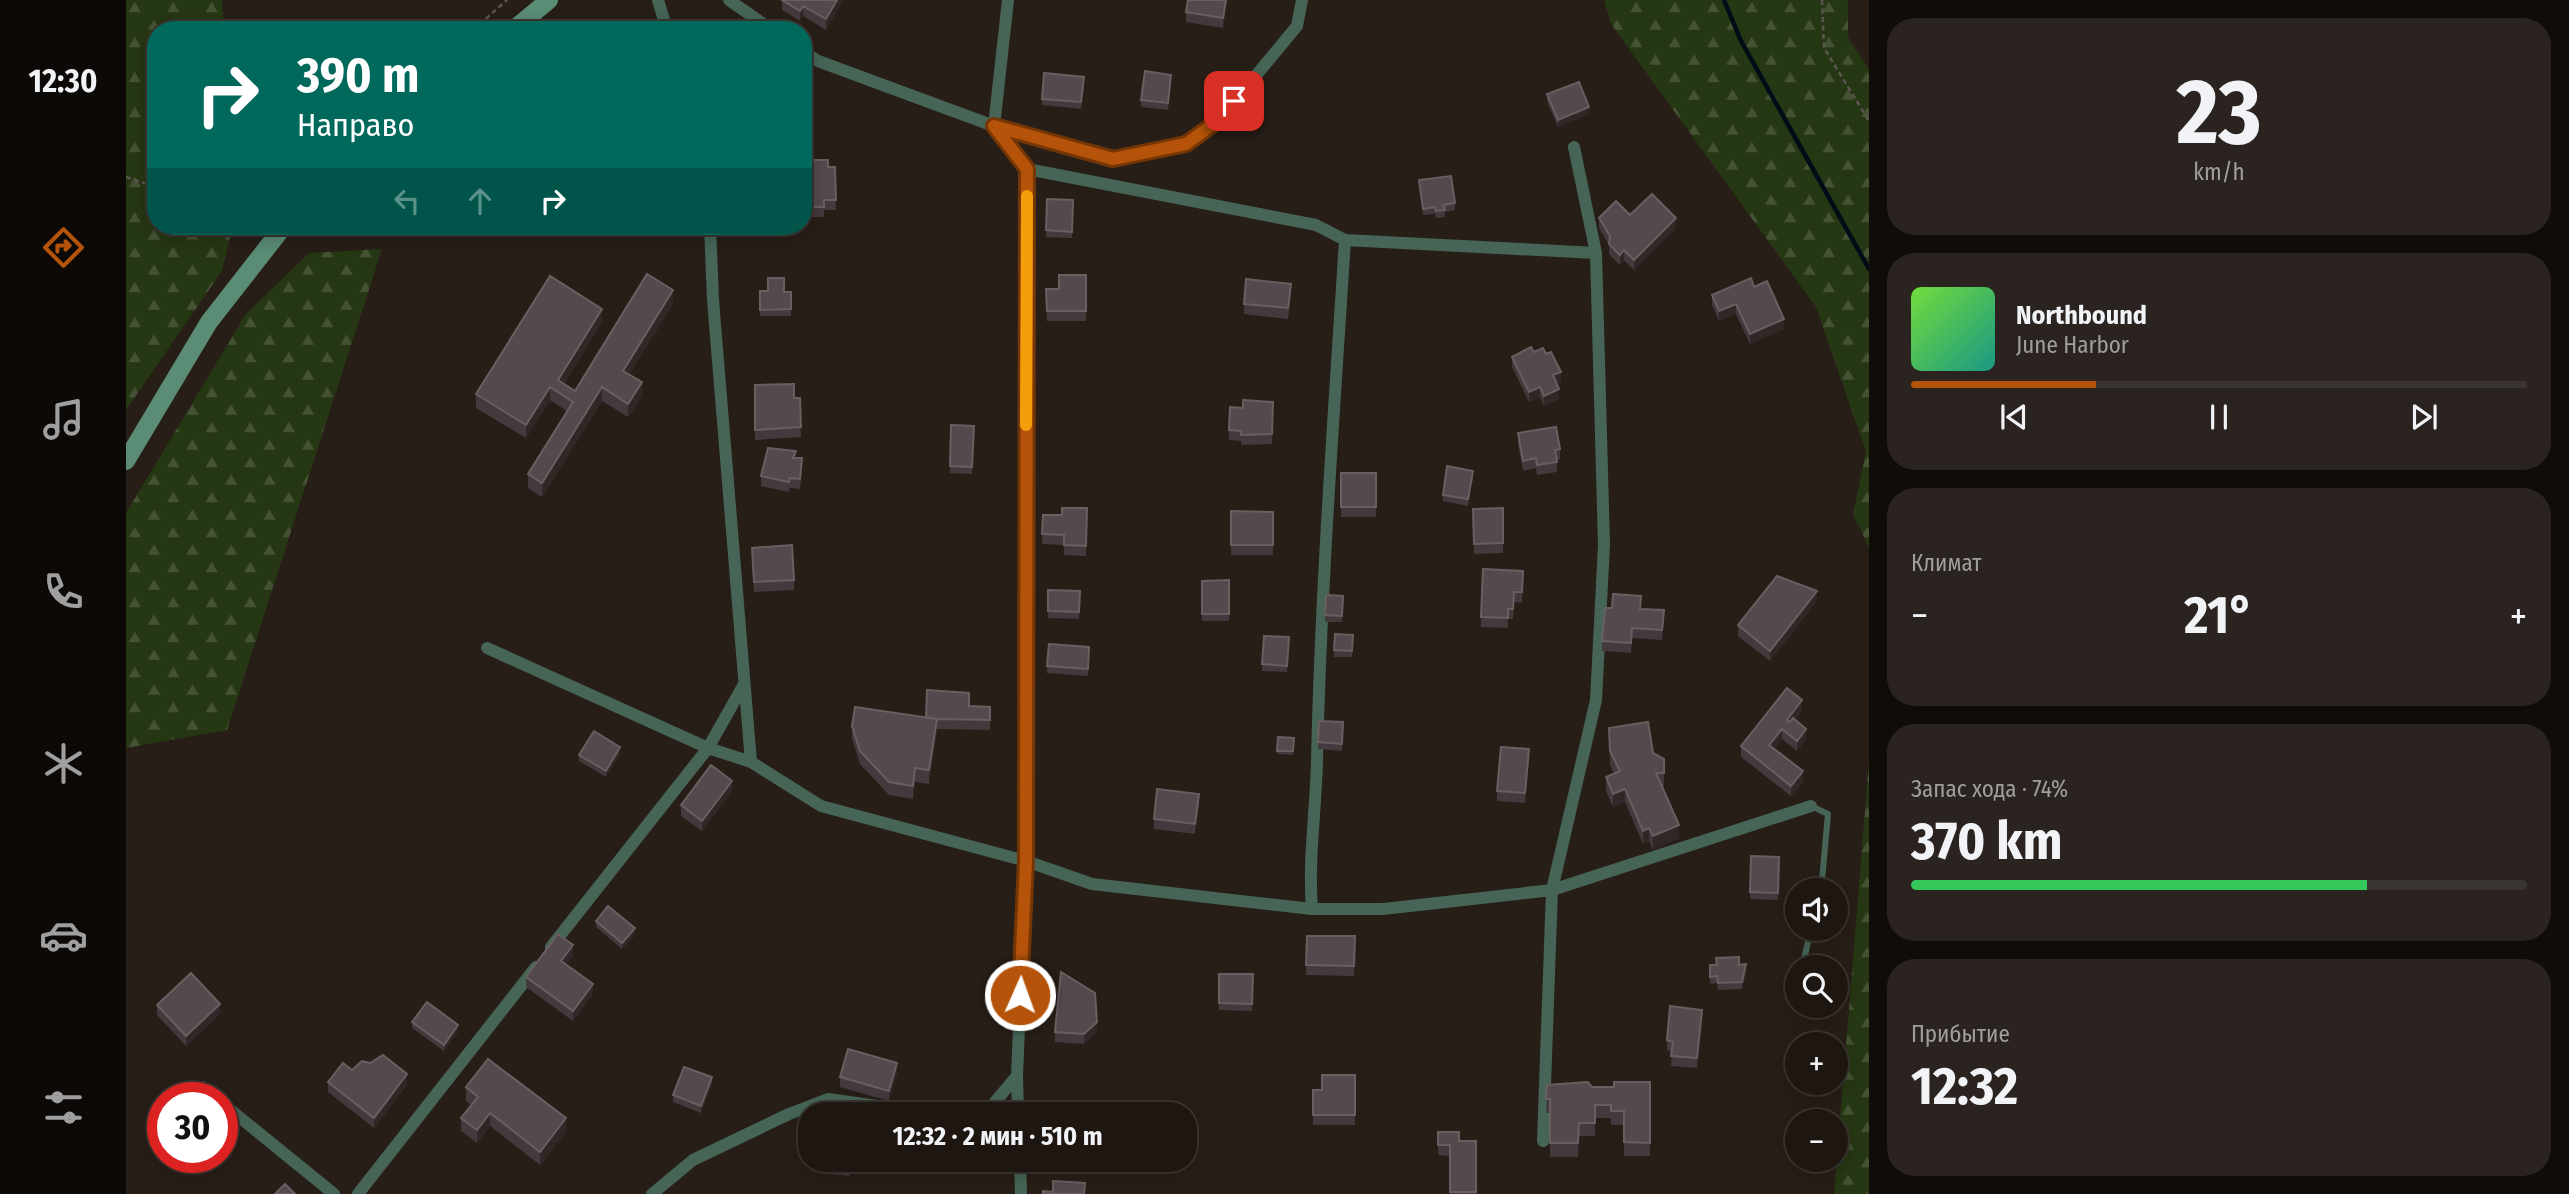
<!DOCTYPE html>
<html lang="ru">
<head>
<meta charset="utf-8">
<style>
	body { margin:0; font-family:"Fira Sans Condensed",sans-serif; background:#2a231f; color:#f1f3f6; height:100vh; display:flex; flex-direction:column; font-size:26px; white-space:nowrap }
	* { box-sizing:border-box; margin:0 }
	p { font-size:23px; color:#a09f9f }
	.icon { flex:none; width:38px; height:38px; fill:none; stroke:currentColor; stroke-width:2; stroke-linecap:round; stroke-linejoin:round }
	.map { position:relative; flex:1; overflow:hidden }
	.sheet { display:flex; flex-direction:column; gap:18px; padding:18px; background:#100c09; width:700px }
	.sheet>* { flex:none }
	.hud { position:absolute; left:21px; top:21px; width:665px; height:214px; border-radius:28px; box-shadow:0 4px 18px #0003,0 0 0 2px #3b3531; background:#00695c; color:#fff; overflow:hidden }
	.buttons { position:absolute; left:1659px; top:878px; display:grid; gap:14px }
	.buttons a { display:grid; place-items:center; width:63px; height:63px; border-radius:50%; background:#1d1611; box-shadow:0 4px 18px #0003,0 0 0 2px #3b3531; font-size:35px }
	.speed { position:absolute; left:21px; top:1082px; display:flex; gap:14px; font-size:35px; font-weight:700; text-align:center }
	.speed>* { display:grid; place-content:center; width:91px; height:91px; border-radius:50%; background:#1d1611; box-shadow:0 4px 18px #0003,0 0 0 2px #3b3531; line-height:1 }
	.speed .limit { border:10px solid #d22; background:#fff; color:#111 }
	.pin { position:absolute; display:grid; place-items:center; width:60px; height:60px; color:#fff; margin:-30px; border-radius:14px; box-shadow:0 4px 10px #0006 }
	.me { position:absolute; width:77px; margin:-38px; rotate:2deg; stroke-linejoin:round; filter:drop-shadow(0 0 5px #0008) }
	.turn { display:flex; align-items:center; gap:24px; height:147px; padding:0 35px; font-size:32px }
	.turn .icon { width:91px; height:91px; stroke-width:2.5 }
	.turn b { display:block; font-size:49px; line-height:60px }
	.lanes { display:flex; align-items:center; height:66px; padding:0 35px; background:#0003; justify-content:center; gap:35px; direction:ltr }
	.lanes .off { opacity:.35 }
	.big { font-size:52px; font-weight:700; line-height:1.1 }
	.sheet .card { flex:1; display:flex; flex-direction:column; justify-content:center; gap:10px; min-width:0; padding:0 24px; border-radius:28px; background:#2a231f }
	.sheet .dial { align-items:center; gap:0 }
	.dial b { font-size:91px; line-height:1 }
	.song { display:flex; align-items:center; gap:21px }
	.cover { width:84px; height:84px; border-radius:10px; background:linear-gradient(135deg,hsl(100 70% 55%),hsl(170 70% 35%)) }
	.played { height:7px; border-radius:4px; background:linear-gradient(90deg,#b45309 30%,#3b3531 30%) }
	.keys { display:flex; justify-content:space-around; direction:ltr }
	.heat { display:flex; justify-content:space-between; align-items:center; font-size:38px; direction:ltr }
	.charge { height:10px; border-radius:5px; background:linear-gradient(90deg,#34c759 74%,#3b3531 0) }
	.trip { position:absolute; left:672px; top:1102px; width:399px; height:70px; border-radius:28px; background:#1d1611; box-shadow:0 4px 18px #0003,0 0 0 2px #3b3531; font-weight:700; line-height:70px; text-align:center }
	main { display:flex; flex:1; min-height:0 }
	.menu { display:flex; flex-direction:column; width:126px; justify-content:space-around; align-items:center; background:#0c0907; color:#a09f9f }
	.menu .icon { width:49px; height:49px }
	.menu .current { color:#b45309 }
	.menu b { font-size:32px; color:#f1f3f6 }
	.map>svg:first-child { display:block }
	.forest { fill:url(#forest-firs) }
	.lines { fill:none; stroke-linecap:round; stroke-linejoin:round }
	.stream { stroke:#000c18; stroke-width:4.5 }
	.path { stroke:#5d554f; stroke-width:2.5; stroke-dasharray:5 3.5; stroke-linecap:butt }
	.lane { stroke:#466557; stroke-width:6 }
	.street { stroke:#466557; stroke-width:12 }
	.secondary { stroke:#5a8c76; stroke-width:18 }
	.wall { fill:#44393d }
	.shaded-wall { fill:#322727 }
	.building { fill:#54494d; stroke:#695f61; stroke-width:2 }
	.route-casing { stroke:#753606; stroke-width:18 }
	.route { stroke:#b45309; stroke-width:12 }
	.slow { stroke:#f59e0b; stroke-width:12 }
</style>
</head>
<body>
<main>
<nav class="menu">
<b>12:30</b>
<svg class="icon current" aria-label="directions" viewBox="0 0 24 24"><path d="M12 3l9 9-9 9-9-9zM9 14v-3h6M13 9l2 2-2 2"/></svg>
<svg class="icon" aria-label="music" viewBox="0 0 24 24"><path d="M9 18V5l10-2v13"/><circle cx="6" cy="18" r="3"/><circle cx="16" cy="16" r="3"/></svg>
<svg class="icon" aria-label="phone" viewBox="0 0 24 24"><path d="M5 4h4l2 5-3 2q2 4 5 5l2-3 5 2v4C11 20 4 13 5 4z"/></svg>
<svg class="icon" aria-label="climate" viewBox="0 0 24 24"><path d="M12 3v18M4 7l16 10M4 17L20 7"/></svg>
<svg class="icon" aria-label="car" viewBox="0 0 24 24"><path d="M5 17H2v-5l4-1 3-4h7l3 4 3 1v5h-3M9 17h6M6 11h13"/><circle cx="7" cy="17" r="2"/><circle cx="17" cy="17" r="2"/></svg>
<svg class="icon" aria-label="filters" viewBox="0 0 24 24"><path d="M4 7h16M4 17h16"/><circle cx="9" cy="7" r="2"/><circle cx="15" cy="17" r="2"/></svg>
</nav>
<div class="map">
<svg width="1743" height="1194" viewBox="0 0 1743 1194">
	<defs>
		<pattern id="forest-firs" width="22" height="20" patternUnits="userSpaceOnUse" patternTransform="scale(1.75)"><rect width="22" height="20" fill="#263713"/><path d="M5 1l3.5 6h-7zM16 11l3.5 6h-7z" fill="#455334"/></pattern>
	</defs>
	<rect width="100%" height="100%" fill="#271e17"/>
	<path class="forest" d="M0,0h96l2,30h-68v196h77l-11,45 -96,139z
		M1478,0h244v37l21,33v478l-16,-34 13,-62 -50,-145 -205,-283z
		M256,249l-155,481 -101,18v-235l120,-199 63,-61z
		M1743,761v433h-35z"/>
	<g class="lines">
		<path class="stream" d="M1598,0l17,41 128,228"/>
		<path class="path" d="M1696,0l2,48 45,73
			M347,30l34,-30
			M0,177l30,10"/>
		<path class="lane" d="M1685,806l17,8 -7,77
			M1676,968l9,-39
			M1668,998l3,-11"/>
		<path class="street" d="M532,0l9,30
			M603,0l43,30
			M882,0l-14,126 33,43 289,56 29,15 251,13
			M677,51l15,10 176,65 119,33 73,-15 33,-24 78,-94 5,-26
			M584,226l3,74 38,462 70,44 205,55 66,23 220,25h71l169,-19 259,-84
			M361,648l221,100 43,14
			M1186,909c-4,-49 4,-99 5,-149 4,-174 17,-347 28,-520
			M425,947l157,-199 35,-62
			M77,1087l12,10
			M96,1103l112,91
			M858,1115l33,-39
			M892,1115l-1,-39 9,-215 1,-692
			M1417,1141l9,-251 44,-190 8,-155 -8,-292 -22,-106
			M894,1160l1,34
			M232,1194l178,-227
			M526,1194l41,-34 96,-46 39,-15 113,16"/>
		<path class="secondary" d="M387,30l36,-30
			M0,461l83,-139 75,-96"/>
	</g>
	<path class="wall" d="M656,0h61l-17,30 -23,-14 -3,5 -18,-11z
		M1101,0l-4,28 -37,-6v-10z
		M1045,81l-3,29 -27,-3v-7z
		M958,84l-3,25 -39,-4v-6z
		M1421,94l42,20 -31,13 -11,-26z
		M709,167l1,43h-12v7h-14v-6h-7v-43z
		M1293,180l36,23v7l-10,2v5l-9,1 -1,-4 -12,1z
		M921,199l26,1 -1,38 -26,-1z
		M1504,215l46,13 -42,42 -10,-10 -4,5 -11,-11v-9l-10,-17v-10z
		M960,275v46h-39l-1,-32h13z
		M1628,287l30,42 -34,15 -14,-30 -17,7 -7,-16v-10z
		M634,291l31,1v24h-31z
		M1165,294l-3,25 -44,-5v-10z
		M547,304l-44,70 13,22 -14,21 -26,-16 -60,96 -14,-9v-14l39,-63 -17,-11 -24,38 -50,-30v-14l126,-72 -38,62 11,7z
		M1386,357l49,25 -4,2 2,15 -15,7 -4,-9 -11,5 -17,-35z
		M629,385l39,13h6l1,39 -46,3z
		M1147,402l-1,42 -31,1v-4l-12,-1v-10l14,-22z
		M825,425l23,1 -2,48 -22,-1z
		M1392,433l42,16v10l-3,1v12l-20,3 -1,-7 -13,3 -5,-28z
		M670,458l6,11 -2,20 -10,-1 -1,4 -28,-6v-10z
		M1215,473h35v44h-35z
		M1347,477l-5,29 -25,-5v-6z
		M961,508l-1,48 -22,-1v-10l-22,-1 1,-29h19z
		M1377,508v45l-29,1 -1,-45z
		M1105,511l42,1v43h-42z
		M626,548l42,32v10l-40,2z
		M1397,571l-1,32 -8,-1 -1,17h-5v9l-27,-1v-10z
		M1103,580v41h-27v-40z
		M922,590l32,1 -1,28 -31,-1z
		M1200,595l17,1 -1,26h-17z
		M1691,601l-47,60 -32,-25v-11z
		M1515,609l23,11 -2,20 -30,-2 -1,15 -29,-2v-10z
		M1209,634l18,1 -1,22h-18z
		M1138,636l25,1 -2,35 -25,-1z
		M963,654l-1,22 -41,-3v-7z
		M843,706l21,1v23l-53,-1 -8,55 -14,-2 -2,17 -24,-4 -29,-31 -8,-25v-13l74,-9z
		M1676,711l-7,9 11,19 -9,12 -15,-12 -8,10 29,33 -12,14 -50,-39v-11z
		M1193,721l24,1 -1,29 -24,-2z
		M1483,728l55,31v27h-2l17,52 -26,12 -4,-9 -6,3 -18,-42 -12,5 -7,-16v-14l8,-3 -4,-10z
		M1152,737l16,1 -1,17 -16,-1z
		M494,754l-14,23 -27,-16v-6z
		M1403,759l-4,44 -28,-2v-10z
		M606,791l-30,40 -21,-15v-11z
		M1073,804l-4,30 -41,-5v-10z
		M1625,856l28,1 -1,43 -28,-1z
		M470,921l39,14 -13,14 -26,-22z
		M1181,936h48l-1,40 -48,-1z
		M447,955l-7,10 27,29 -20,27 -47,-34v-10z
		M1584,965h29l7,6 -4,18 -24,1 -1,-7 -7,1z
		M1093,974h34l-1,37 -33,-1z
		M31,1005l63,9 -34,32 -29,-31z
		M1576,1020l-5,48 -26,-2 1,-14 -5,-2v-10z
		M286,1022l46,10 -14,19 -32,-23z
		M929,1032h42l-13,12 -29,-2z
		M226,1070l55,15 -33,43 -46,-36v-10z
		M771,1073l-8,28 -49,-14v-10z
		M1229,1075v50h-42v-35h9z
		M1524,1082v74h-26v-31h-13v-7h-16v18h-16l-1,21h-28v-44h-4l1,-28 67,2z
		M586,1084l-11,29 -28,-11v-7z
		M340,1087l100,45 -26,33 -50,-39 -13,17 -16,-12v-13l10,-13 -5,-4z
		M37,1114v22l-7,-6v-10z
		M1312,1132l21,9h17v53h-26v-38l-12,-1z
		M693,1166l31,4v6l-31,-3z"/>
	<path class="shaded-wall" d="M711,0h6l-17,30v-11z
		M1100,0h1l-4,28v-10z
		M677,6v10l-3,5v-10z
		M1463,107v7l-31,13v-7z
		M1550,218v10l-42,42v-10z
		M1498,250v10l-4,5v-10z
		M547,290v14l-50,80v-13z
		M1610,304v10l-17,7v-10z
		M476,309v13l-44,72v-14z
		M1658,319v10l-34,15v-10z
		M1435,372v10l-8,3v-10z
		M516,382v14l-14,21v-13z
		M424,387v13l-24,38v-13z
		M476,387v14l-60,96v-14z
		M1414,387v10l-11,5v-10z
		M1433,389v10l-15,7v-10z
		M1347,471v6l-5,29v-7z
		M1691,591v10l-47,60v-10z
		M1676,700v11l-15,19v-10z
		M811,719v13l-8,52v-14z
		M1656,729v10l-13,16v-10z
		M1680,729v10l-9,12v-10z
		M494,747v7l-14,23v-6z
		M1403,749v10l-4,44v-10z
		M789,768v14l-2,17v-13z
		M1677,771v11l-12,14v-10z
		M606,781v10l-30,40v-10z
		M1499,789v13l-12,5v-13z
		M1073,794v10l-4,30v-10z
		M1553,825v13l-26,12v-14z
		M1523,828v13l-6,3v-13z
		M509,928v7l-13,14v-6z
		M447,945v10l-12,16v-10z
		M1620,964v7l-4,18v-7z
		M467,984v10l-20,27v-10z
		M94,1004v10l-34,32v-10z
		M1576,1010v10l-5,48v-10z
		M971,1022v10l-13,12v-10z
		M332,1025v7l-14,19v-6z
		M771,1063v10l-8,28v-10z
		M281,1074v11l-33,43v-10z
		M586,1077v7l-11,29v-7z
		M364,1113v13l-13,17v-13z
		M440,1118v14l-26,33v-13z"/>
	<path class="building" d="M656,0h55l-11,19 -23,-13 -3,5z
		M1062,0h38l-3,18 -37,-6z
		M1019,71l26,4 -3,28 -27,-3z
		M918,73l40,4 -3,25 -39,-3z
		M1453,82l10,25 -31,13 -11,-26z
		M680,160h22v7h7l1,33h-12v7h-14v-6h-7v-33h4z
		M1325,176l4,27 -11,2 1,5 -9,1 -1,-4 -12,2 -4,-29z
		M1526,194l24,24 -42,42 -10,-10 -4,5 -11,-11 1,-8 -11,-18 17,-17 14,14z
		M921,199l26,1 -1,32 -26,-2z
		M521,274l26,16 -50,81 19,11 -14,22 -26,-17 -60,96 -14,-9 45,-72 -23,-15 -24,38 -50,-31 74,-118 52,33 -44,71 17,11z
		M933,275h27v36h-39l-1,-22h13z
		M642,278h16v14h7v17l-31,1v-19h8z
		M1625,278l3,9 13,-6 17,38 -34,15 -14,-30 -17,7 -7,-16z
		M1120,279l45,5 -3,24 -44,-4z
		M1405,347l3,5 9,-4 3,6 5,-2 10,20 -8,3 6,14 -15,7 -4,-9 -11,5 -17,-35z
		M668,384v14h6l1,29 -46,3v-45z
		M1117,400l30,2 -1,32 -31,1v-4l-12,-1 1,-23 13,1z
		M825,425l23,1 -2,41 -22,-1z
		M1430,427l4,22 -5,1 2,12 -20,3 -1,-7 -13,3 -5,-28z
		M642,448l28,3 -3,7h9l-2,21 -10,-1 -1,4 -28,-6z
		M1321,466l26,5 -5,28 -25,-4z
		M1215,473h35v34h-35z
		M936,508h25l-1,38 -22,-1v-10l-22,-1 1,-19h19z
		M1377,508v35l-29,1 -1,-35z
		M1105,511l42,1v33h-42z
		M666,545l2,35 -40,2 -2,-34z
		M1357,569l40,2 -1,21h-8l-1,17h-5v9l-27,-1z
		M1651,576l40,15 -47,60 -32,-26z
		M1103,580v34h-27v-33z
		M922,590l32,1 -1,21 -31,-1z
		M1487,594l28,2 -1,13 24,1 -2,20 -30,-2 -1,15 -29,-2 3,-33h7z
		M1200,595l17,1 -1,20 -17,-1z
		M1209,634l18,1 -1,16 -18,-1z
		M1138,636l25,1 -2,29 -25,-2z
		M923,644l40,3 -1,22 -41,-3z
		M1661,688l15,12 -15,20 3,2 3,-4 13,11 -9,12 -15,-12 -13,16 34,26 -12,15 -50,-40z
		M801,690l42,3v13l21,1v13l-53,-1 -11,-2z
		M729,707l82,12 -8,51 -14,-2 -2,18 -24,-4 -29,-31 -8,-25z
		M1193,721l24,1 -1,22 -24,-2z
		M1522,722l5,31 11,6v14h-8l23,52 -26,11 -4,-8 -6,3 -18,-42 -12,5 -7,-17 14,-6 -10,-20 -1,-23z
		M468,731l26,16 -14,24 -27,-16z
		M1152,737l16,1 -1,13h-16z
		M1375,747l28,2 -4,44 -28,-2z
		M585,765l21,16 -30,40 -21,-16z
		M1031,789l42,5 -4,30 -41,-5z
		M1625,856l28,1 -1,36 -28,-1z
		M482,906l27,22 -13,15 -26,-22z
		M432,934l15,11 -12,16 32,23 -20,27 -47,-34z
		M1181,936h48l-1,30 -48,-1z
		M1613,957v8l7,-1 -4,18 -24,1 -1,-7 -7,1v-12h7l-1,-7z
		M935,972l34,21 2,29 -13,12 -29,-2z
		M65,973l29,31 -34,32 -29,-31z
		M1093,974h34l-1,30 -33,-1z
		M301,1002l31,23 -14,20 -32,-23z
		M1544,1006l32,4 -5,48 -26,-2 2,-14 -6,-2z
		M722,1049l49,14 -8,28 -49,-14z
		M257,1055l24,19 -33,44 -46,-36 15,-19 9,7 10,-9 8,2z
		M362,1059l78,59 -26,34 -50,-39 -13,17 -16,-12 17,-21 -12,-10z
		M558,1067l28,10 -11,29 -28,-11z
		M1196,1075h33v40h-42v-25h9z
		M1462,1082l4,5h22v-5h36v61l-26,-1v-31h-13v-6h-16v18h-16l-1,20h-28v-44h-4l1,-14z
		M65,1085l12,12h-24z
		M37,1114v12l-7,-6z
		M1312,1132h21v9h17v51h-26v-47h-12z
		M694,1160h28l2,10 -31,-4z
		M927,1181l32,2 -1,11h-41v-3l10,1z
		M159,1184l10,10h-20z"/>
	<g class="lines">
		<defs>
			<path id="route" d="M894,995l6,-134 1,-692 -33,-43 119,33 73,-15 33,-24 15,-19"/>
		</defs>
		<use href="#route" class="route-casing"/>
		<use href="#route" class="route"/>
		<path class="slow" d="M900,425l1,-229"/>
	</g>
</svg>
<div class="buttons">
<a><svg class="icon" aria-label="sound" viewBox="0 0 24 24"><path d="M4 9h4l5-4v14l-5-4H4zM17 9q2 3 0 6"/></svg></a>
<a><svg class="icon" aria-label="search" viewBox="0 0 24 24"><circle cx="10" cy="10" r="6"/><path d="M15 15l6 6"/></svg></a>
<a>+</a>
<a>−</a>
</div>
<div class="speed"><div class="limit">30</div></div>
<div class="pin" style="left:1108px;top:101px;background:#d93025"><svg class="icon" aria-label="arrive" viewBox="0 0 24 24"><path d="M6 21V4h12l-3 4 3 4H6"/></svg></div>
<svg class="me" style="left:894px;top:995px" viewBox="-20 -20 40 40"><circle r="17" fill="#b45309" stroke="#fff" stroke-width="3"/><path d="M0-11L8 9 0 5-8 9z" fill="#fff"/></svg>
<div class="trip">12:32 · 2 мин · 510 m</div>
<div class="hud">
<div class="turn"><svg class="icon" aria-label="right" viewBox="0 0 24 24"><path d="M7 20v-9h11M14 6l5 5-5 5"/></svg><div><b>390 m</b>Направо</div></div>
<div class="lanes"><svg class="icon off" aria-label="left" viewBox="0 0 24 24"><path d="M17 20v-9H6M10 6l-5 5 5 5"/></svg><svg class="icon off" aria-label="ahead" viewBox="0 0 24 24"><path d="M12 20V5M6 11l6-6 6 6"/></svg><svg class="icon" aria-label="right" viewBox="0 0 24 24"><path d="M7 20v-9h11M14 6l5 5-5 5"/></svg></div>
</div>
</div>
<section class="sheet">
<div class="card dial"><b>23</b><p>km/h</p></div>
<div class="card">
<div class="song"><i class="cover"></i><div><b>Northbound</b><p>June Harbor</p></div></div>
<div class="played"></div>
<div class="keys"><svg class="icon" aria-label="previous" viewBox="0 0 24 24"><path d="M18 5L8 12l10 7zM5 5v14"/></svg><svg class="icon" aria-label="pause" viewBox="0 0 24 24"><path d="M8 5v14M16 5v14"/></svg><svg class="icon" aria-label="next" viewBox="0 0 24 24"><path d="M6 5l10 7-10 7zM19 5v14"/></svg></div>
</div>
<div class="card"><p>Климат</p>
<div class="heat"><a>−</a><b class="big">21°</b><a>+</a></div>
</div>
<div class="card"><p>Запас хода · 74%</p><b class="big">370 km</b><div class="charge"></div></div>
<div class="card"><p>Прибытие</p><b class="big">12:32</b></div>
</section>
</main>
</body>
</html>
